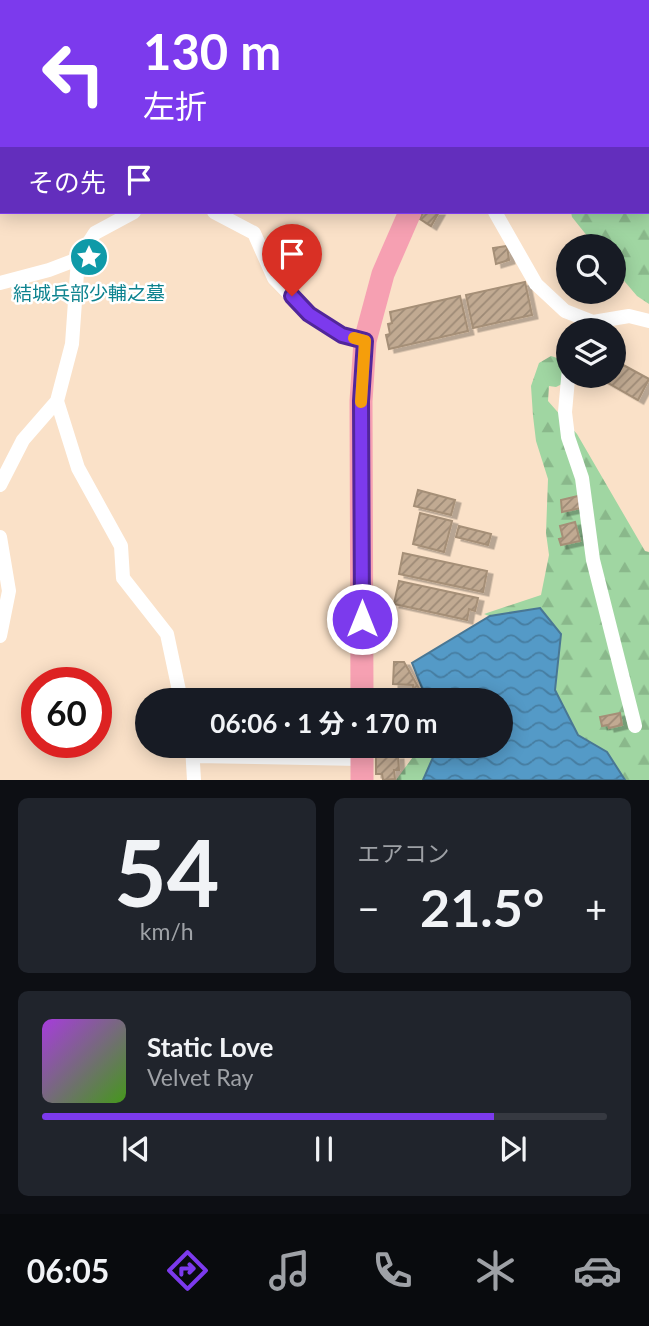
<!DOCTYPE html>
<html lang="ja">
<head>
<meta charset="utf-8">
<style>
	body { margin:0; font-family:Lato,"Noto Sans JP",sans-serif; background:#20242c; color:#f1f3f6; height:100vh; display:flex; flex-direction:column; font-size:26px; white-space:nowrap }
	* { box-sizing:border-box; margin:0 }
	p { font-size:23px; color:#9ea1a6 }
	.icon { flex:none; width:38px; height:38px; fill:none; stroke:currentColor; stroke-width:2; stroke-linecap:round; stroke-linejoin:round }
	.map { position:relative; height:780px; overflow:hidden }
	.side { display:flex; flex-direction:column; gap:18px; padding:18px; background:#0d0f14; flex:1 }
	.side>* { flex:none }
	.top-card { position:absolute; left:0px; top:0px; width:649px; height:214px; box-shadow:0 4px 18px #0003; background:#7c3aed; color:#fff; overflow:hidden }
	.buttons { position:absolute; left:556px; top:234px; display:grid; gap:14px }
	.buttons a { display:grid; place-items:center; width:70px; height:70px; border-radius:50%; background:#171b24; box-shadow:0 4px 18px #0003; font-size:35px }
	.speed { position:absolute; left:21px; top:667px; display:flex; gap:14px; font-size:35px; font-weight:700; text-align:center }
	.speed>* { display:grid; place-content:center; width:91px; height:91px; border-radius:50%; background:#171b24; box-shadow:0 4px 18px #0003; line-height:1 }
	.speed .limit { border:10px solid #d22; background:#fff; color:#111 }
	.pin { position:absolute; display:grid; place-items:center; width:60px; height:60px; color:#fff; margin:-72px -30px; border-radius:50% 50% 50% 0; rotate:-45deg; box-shadow:0 0 7px #0007 }
	.pin .icon { rotate:45deg }
	.me { position:absolute; width:77px; margin:-38px; rotate:0deg; stroke-linejoin:round; filter:drop-shadow(0 0 5px #0008) }
	.turn { display:flex; align-items:center; gap:24px; height:147px; padding:0 28px; font-size:32px }
	.turn .icon { width:91px; height:91px; stroke-width:2.5 }
	.turn b { display:block; font-size:49px; line-height:60px }
	.then { display:flex; align-items:center; height:66px; padding:0 28px; background:#0003; gap:14px; font-size:26px }
	.big { font-size:52px; font-weight:700; line-height:1.1 }
	.side .tile { flex:1; display:flex; flex-direction:column; justify-content:center; gap:10px; min-width:0; padding:0 24px; border-radius:10px; background:#20242c }
	.side .dial { align-items:center; gap:0 }
	.dial b { font-size:91px; line-height:1 }
	.song { display:flex; align-items:center; gap:21px }
	.cover { width:84px; height:84px; border-radius:10px; background:linear-gradient(135deg,hsl(280 70% 55%),hsl(100 70% 35%)) }
	.played { height:7px; border-radius:4px; background:linear-gradient(90deg,#7c3aed 80%,#363941 80%) }
	.keys { display:flex; justify-content:space-around; direction:ltr }
	.heat { display:flex; justify-content:space-between; align-items:center; font-size:38px; direction:ltr }
	.side .tiles { flex:1; display:grid; gap:18px; grid-template-columns:1fr 1fr }
	.tile:last-child { grid-column:span 2 }
	.trip { position:absolute; left:135px; top:688px; width:378px; height:70px; border-radius:35px; background:#171b24; box-shadow:0 4px 18px #0003; font-weight:700; line-height:70px; text-align:center }
	.tab-bar { display:flex; height:112px; justify-content:space-around; align-items:center; background:#090b0e; color:#9ea1a6 }
	.tab-bar .icon { width:49px; height:49px }
	.tab-bar .active { color:#7c3aed }
	.tab-bar b { font-size:32px; color:#f1f3f6 }
	.map>svg:first-child { display:block }
	.forest { fill:url(#forest-firs) }
	.water { fill:url(#water-waves); stroke:#497794; stroke-width:2 }
	.building { fill:url(#building-hatch); stroke:#a58f77; stroke-width:2; filter:url(#shadow) }
	.lines { fill:none; stroke-linecap:round; stroke-linejoin:round }
	.street { stroke:#fff; stroke-width:14 }
	.primary { stroke:#f6a0b2; stroke-width:23 }
	.route-casing { stroke:#51269a; stroke-width:18 }
	.route { stroke:#7c3aed; stroke-width:12 }
	.slow { stroke:#f59e0b; stroke-width:12 }
	.labels { text-anchor:middle; dominant-baseline:central; stroke-width:5; stroke-linejoin:round; paint-order:stroke }
	.culture-label { font-size:19px; fill:#0d838f; stroke:#fff }
</style>
</head>
<body>
<div class="map">
<svg width="649" height="780" viewBox="0 0 649 780">
	<defs>
		<pattern id="forest-firs" width="22" height="20" patternUnits="userSpaceOnUse" patternTransform="scale(1.75)"><rect width="22" height="20" fill="#a0d6a2"/><path d="M5 1l3.5 6h-7zM16 11l3.5 6h-7z" fill="#8ab88b"/></pattern>
		<pattern id="water-waves" width="16" height="10" patternUnits="userSpaceOnUse" patternTransform="scale(1.75)"><rect width="16" height="10" fill="#549ac7"/><path d="M0 5q4-4 8 0t8 0" fill="none" stroke="#467da1"/></pattern>
		<pattern id="building-hatch" width="6" height="6" patternUnits="userSpaceOnUse" patternTransform="scale(1.75)"><rect width="6" height="6" fill="#c1aa92"/><path d="M-1 1l2-2M0 6l6-6M5 7l2-2" fill="none" stroke="#9d8a76"/></pattern>
		<filter id="shadow"><feDropShadow dx="5.5" dy="3.5" stdDeviation="0" flood-color="#0004"/></filter>
	</defs>
	<rect width="100%" height="100%" fill="#fae1c8"/>
	<path class="forest" d="M648,123l1,1v180l-12,-8 -23,-27v-22h-18l-24,-30 -1,-5h77z
		M551,356c18,6 17,6 19,24l-14,7 -7,-1 -1,15 29,33 68,117 4,1v228h-34l-40,-46 -76,-114 -15,-6 57,-19 8,-40 -3,-22 2,-54 -12,-38 -3,-25 -2,-30 8,-23z
		M421,746h21l-13,34h-33z"/>
	<path class="water" d="M540,608l21,26 -6,56 23,45 29,17 18,28h-202l15,-34h62v-46h-73l-15,-37 78,-47z"/>
	<path class="building" d="M423,212h16l-8,14 -11,-7z
		M507,246l2,14 -13,4 -3,-16z
		M525,282l7,33 -59,13 -7,-33z
		M460,296l8,35 -79,18 -3,-14 4,-1 -2,-10 4,-1 -2,-11z
		M614,360l35,19 -11,21 -42,-24h18z
		M418,490l37,10 -4,15 -37,-9z
		M578,496l3,12 -19,4 -1,-12z
		M420,513l32,8 -8,31 -31,-8z
		M575,522l5,19 -19,4 -2,-6 4,-1 -3,-12z
		M459,526l32,8 -3,11 -32,-8z
		M403,553l84,18 -4,21 -84,-18z
		M399,581l79,17 -3,13 -6,-2 -2,11 -73,-16z
		M394,662h10l17,30 -3,1v-4h-5v-4l-20,-1z
		M395,693h10v4h14l1,3h-33v-3l8,-1z
		M620,713l2,12 -13,3 -1,-3 -6,1 -2,-9z
		M398,756l1,14h-5l1,9 -12,1 -1,-6h-6v-17z"/>
	<g class="lines">
		<path class="street" d="M422,0l1,2
			M161,2l3,-2
			M384,2l5,-2
			M0,28h2
			M214,212l40,21 20,45 35,36 33,21 23,6
			M495,212l41,72 29,27 28,11 36,-6 20,5
			M0,283l49,-13 29,-11
			M569,368l-4,44 3,25 14,41 11,82 42,166
			M57,401l21,67 43,78 2,32 44,56 14,66
			M0,485l23,-45 34,-39 15,-57 6,-85 17,-26 39,-21
			M0,537l9,54 -9,45
			M192,746l2,34
			M194,756l168,3"/>
		<path class="primary" d="M492,2v-2
			M362,700l-1,-299 4,-60 18,-67 27,-62
			M362,780v-34"/>
	</g>
	<g class="lines">
		<defs>
			<path id="route" d="M292,296l17,18 33,21 23,6 -4,60 1,218"/>
		</defs>
		<use href="#route" class="route-casing"/>
		<use href="#route" class="route"/>
		<path class="slow" d="M354,338l11,3 -4,61"/>
	</g>
	<defs>
		<symbol id="sight-disc" viewBox="-11 -11 22 22"><circle r="9.5" fill="#0f9aa8" stroke="#fff"/><path d="M0-6L1.8-2.2L6-1.7L2.9 1.2L3.7 5.4L0 3.3L-3.7 5.4L-2.9 1.2L-6-1.7L-1.8-2.2Z" fill="#fff"/></symbol>
	</defs>
	<g fill-rule="evenodd">
		<use href="#sight-disc" x="67" y="235" width="44" height="44"/>
	</g>
	<g class="labels">
		<g class="culture-label">
			<text x="89" y="292">結城兵部少輔之墓</text>
		</g>
	</g>
</svg>
<div class="buttons">
<a><svg class="icon" aria-label="search" viewBox="0 0 24 24"><circle cx="10" cy="10" r="6"/><path d="M15 15l6 6"/></svg></a>
<a><svg class="icon" aria-label="layers" viewBox="0 0 24 24"><path d="M12 4l9 5-9 5-9-5zM3 14l9 5 9-5"/></svg></a>
</div>
<div class="speed"><div class="limit">60</div></div>
<div class="pin" style="left:292px;top:296px;background:#d93025"><svg class="icon" aria-label="arrive" viewBox="0 0 24 24"><path d="M6 21V4h12l-3 4 3 4H6"/></svg></div>
<svg class="me" style="left:362px;top:619px" viewBox="-20 -20 40 40"><circle r="17" fill="#7c3aed" stroke="#fff" stroke-width="3"/><path d="M0-11L8 9 0 5-8 9z" fill="#fff"/></svg>
<div class="trip">06:06 · 1 分 · 170 m</div>
<div class="top-card">
<div class="turn"><svg class="icon" aria-label="left" viewBox="0 0 24 24"><path d="M17 20v-9H6M10 6l-5 5 5 5"/></svg><div><b>130 m</b>左折</div></div>
<div class="then">その先<svg class="icon" aria-label="arrive" viewBox="0 0 24 24"><path d="M6 21V4h12l-3 4 3 4H6"/></svg></div>
</div>
</div>
<section class="side">
<div class="tiles">
<div class="tile dial"><b>54</b><p>km/h</p></div>
<div class="tile"><p>エアコン</p>
<div class="heat"><a>−</a><b class="big">21.5°</b><a>+</a></div>
</div>
<div class="tile">
<div class="song"><i class="cover"></i><div><b>Static Love</b><p>Velvet Ray</p></div></div>
<div class="played"></div>
<div class="keys"><svg class="icon" aria-label="previous" viewBox="0 0 24 24"><path d="M18 5L8 12l10 7zM5 5v14"/></svg><svg class="icon" aria-label="pause" viewBox="0 0 24 24"><path d="M8 5v14M16 5v14"/></svg><svg class="icon" aria-label="next" viewBox="0 0 24 24"><path d="M6 5l10 7-10 7zM19 5v14"/></svg></div>
</div>
</div>
</section>
<nav class="tab-bar">
<b>06:05</b>
<svg class="icon active" aria-label="directions" viewBox="0 0 24 24"><path d="M12 3l9 9-9 9-9-9zM9 14v-3h6M13 9l2 2-2 2"/></svg>
<svg class="icon" aria-label="music" viewBox="0 0 24 24"><path d="M9 18V5l10-2v13"/><circle cx="6" cy="18" r="3"/><circle cx="16" cy="16" r="3"/></svg>
<svg class="icon" aria-label="phone" viewBox="0 0 24 24"><path d="M5 4h4l2 5-3 2q2 4 5 5l2-3 5 2v4C11 20 4 13 5 4z"/></svg>
<svg class="icon" aria-label="climate" viewBox="0 0 24 24"><path d="M12 3v18M4 7l16 10M4 17L20 7"/></svg>
<svg class="icon" aria-label="car" viewBox="0 0 24 24"><path d="M5 17H2v-5l4-1 3-4h7l3 4 3 1v5h-3M9 17h6M6 11h13"/><circle cx="7" cy="17" r="2"/><circle cx="17" cy="17" r="2"/></svg>
</nav>
</body>
</html>
